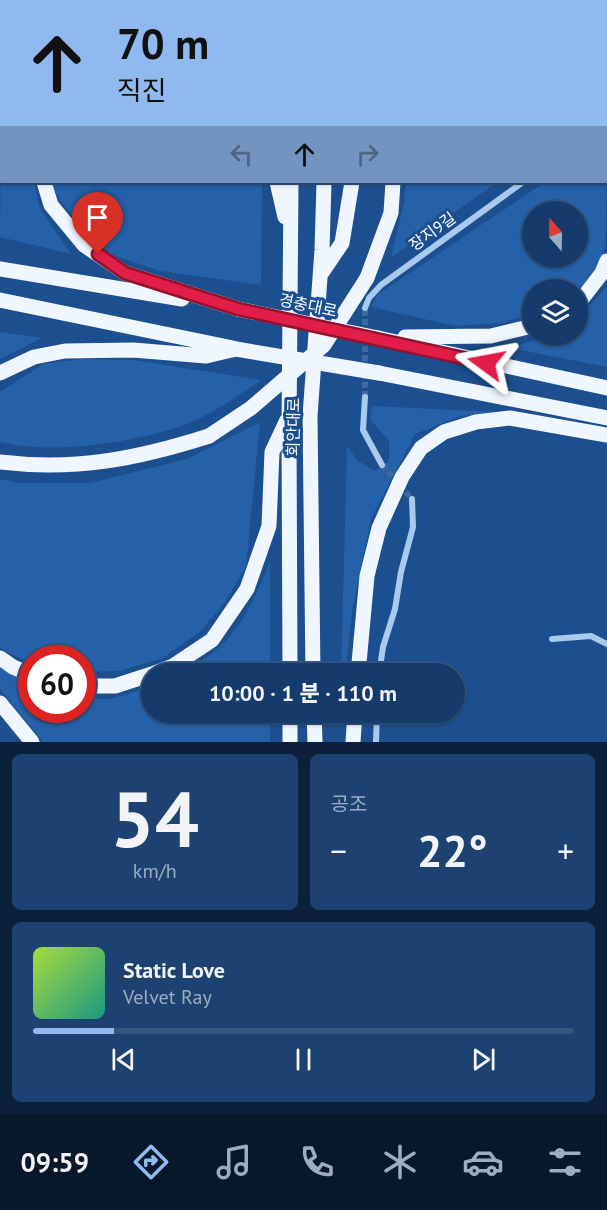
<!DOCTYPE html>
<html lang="ko">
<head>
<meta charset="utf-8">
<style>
	body { margin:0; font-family:"PT Sans","Noto Sans KR",sans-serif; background:#1d4271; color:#f1f3f6; height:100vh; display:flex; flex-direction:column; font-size:22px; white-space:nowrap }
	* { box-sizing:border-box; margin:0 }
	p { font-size:20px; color:#9dadc1 }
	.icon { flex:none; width:33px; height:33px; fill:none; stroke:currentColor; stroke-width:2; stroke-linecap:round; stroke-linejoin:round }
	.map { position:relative; height:742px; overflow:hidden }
	.side { display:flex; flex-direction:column; gap:12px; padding:12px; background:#0b203b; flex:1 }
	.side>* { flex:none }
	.hud { position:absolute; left:0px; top:0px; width:608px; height:183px; box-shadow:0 2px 4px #0004,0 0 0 2px #33557e; background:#90b9f0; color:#111; overflow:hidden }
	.needle { width:39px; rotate:340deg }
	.controls { position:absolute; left:522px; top:201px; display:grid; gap:12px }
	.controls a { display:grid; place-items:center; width:66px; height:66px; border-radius:50%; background:#143b6b; box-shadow:0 2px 4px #0004,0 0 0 2px #33557e; font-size:30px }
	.speed { position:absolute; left:18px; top:645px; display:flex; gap:12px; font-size:30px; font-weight:700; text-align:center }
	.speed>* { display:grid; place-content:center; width:78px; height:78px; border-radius:50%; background:#143b6b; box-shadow:0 2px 4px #0004,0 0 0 2px #33557e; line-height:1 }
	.speed .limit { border:9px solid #d22; background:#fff; color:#111 }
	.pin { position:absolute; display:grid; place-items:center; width:51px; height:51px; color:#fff; margin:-62px -26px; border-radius:50% 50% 50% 0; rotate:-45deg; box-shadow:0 0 6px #0007 }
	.pin .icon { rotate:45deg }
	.me { position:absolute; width:66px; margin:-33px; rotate:283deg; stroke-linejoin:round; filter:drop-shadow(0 0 4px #0008) }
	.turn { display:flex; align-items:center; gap:21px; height:126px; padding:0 18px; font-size:27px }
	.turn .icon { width:78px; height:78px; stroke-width:2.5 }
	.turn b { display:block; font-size:42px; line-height:51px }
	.lanes { display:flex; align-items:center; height:57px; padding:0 18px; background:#0003; justify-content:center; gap:30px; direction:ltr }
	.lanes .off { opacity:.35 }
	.big { font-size:45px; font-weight:800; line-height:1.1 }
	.side .card { flex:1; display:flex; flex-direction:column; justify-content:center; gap:9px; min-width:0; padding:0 21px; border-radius:9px; background:#1d4271 }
	.side .dial { align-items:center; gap:0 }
	.dial b { font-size:78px; line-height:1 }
	.song { display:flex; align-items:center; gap:18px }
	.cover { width:72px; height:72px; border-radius:9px; background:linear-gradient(135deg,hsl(80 70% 55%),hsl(170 70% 35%)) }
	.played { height:6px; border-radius:3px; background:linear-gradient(90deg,#90b9f0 15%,#33557e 15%) }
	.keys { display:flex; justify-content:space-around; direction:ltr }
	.heat { display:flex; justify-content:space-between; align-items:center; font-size:33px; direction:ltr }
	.side .tiles { flex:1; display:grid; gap:12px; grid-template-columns:1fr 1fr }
	.card:last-child { grid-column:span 2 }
	.trip { position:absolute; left:141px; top:663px; width:324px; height:60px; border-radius:30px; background:#143b6b; box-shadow:0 2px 4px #0004,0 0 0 2px #33557e; font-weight:800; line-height:60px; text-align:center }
	.tab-bar { display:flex; height:96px; justify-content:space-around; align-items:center; background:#08182b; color:#9dadc1 }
	.tab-bar .icon { width:42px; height:42px }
	.tab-bar .active { color:#90b9f0 }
	.tab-bar b { font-size:27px; color:#f1f3f6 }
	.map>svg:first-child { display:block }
	.green { fill:#2461a8; fill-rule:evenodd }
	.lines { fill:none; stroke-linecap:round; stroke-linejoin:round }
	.street-tunnel { stroke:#3d69a0; stroke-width:6; stroke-dasharray:6 3; stroke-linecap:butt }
	.path { stroke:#a9c9ee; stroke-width:4; stroke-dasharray:3 4.5; stroke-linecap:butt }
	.street { stroke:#a9c9ee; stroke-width:6 }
	.primary { stroke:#f0f6ff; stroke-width:15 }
	.primary-bridge { stroke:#f0f6ff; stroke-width:15 }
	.route-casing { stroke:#92132f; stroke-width:15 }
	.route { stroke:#e11d48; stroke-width:10 }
	.labels { text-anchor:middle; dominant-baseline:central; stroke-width:6; stroke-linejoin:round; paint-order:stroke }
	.street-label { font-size:16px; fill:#fff; stroke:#1b4f8f }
</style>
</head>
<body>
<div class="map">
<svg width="607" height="742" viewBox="0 0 607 742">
	<rect width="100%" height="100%" fill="#1b4f8f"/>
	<path class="green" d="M1,123l1,59h32l6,27 31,45 -71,-17z
		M606,168c1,16 1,68 -2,84 -2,10 -18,33 -26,38h-46v23l-29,10 -48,3 -84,-19 6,-12 168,-113h61zM532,212h46v44h-46z
		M54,182h208l-1,103 -101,-14 -50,-17 -31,-28 -23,-32z
		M406,182h91l-106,76 13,-55z
		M607,286v81l-97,-19 40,-13 28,-1v-16z
		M0,332l42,6 -42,21z
		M81,359l53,1 127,20c-21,15 -55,38 -79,46 -52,17 -129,29 -182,16v-50l43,-28z
		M372,406l128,6 -40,4 -45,18 -44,85 -18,87 -8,67 -4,1 6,-228 10,14 17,11 15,-10v-20l-19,-22z
		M260,422l-14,145 -22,36 -23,28 -38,27 -44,13 -36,1 -1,-14h-50l-1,5 -25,-11 -6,-5v-168l19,4h71l97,-24z
		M270,562v111h-90c53,-26 68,-58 90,-111z
		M0,665l31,21 1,24h50l1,-12 26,1 42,-12 1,25 118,1v29h-227l-43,-53z"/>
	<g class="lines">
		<path class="street-tunnel" d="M606,124h1
			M365,397v-89
			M382,465l30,34"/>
		<path class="path" d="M0,85l2,-2
			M0,142l2,-1"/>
		<path class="street" d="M585,0l2,2
			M606,30l1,1
			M365,308l4,-10 12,-13 142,-103
			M365,397l-2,33 19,35
			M552,639l39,-3 16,8
			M379,674l4,-27 12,-38 6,-37 12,-45 -1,-28
			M376,742l1,-30"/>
		<path class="primary" d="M396,0v2
			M528,0l1,2
			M115,2l2,-2
			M294,2v-2
			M328,2v-2
			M606,109l1,1
			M0,113l2,-2
			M606,144l1,1
			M44,182l7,23 33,40 41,28 113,36
			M277,182l8,35
			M0,269l182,30
			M321,274l21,-31 10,-61
			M367,278l24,-65 2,-31
			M0,300l233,48
			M578,304l24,-31 5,-12
			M405,337l86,-1 41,-10
			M378,338l229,50
			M0,373l34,-16 31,-6 68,-1 73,6 30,-7
			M379,373l228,45
			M0,462c75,9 137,-3 209,-26
			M0,658l13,9 19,8
			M152,674l21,-8 39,-26 35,-51 22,-63 3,-74 15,-32
			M290,674l-1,-245 2,-247
			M313,674l-3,-258 12,-166 2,-68
			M358,674l9,-98 12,-48 23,-51 19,-29 23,-16 32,-10 34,-4 97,17
			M82,686h33l37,-12
			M0,703l32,39
			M290,712v30
			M314,712l1,30
			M353,742l2,-30"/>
		<path class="primary-bridge" d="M238,309l140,29
			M236,349l143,24
			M209,436l42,-28 73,-63 43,-67"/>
	</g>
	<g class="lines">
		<defs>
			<path id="route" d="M98,254l27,19 113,36 248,54"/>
		</defs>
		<use href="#route" class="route-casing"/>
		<use href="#route" class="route"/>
	</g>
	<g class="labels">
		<g class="street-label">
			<text transform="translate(432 231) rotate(-36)">장지9길</text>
			<text transform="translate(308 305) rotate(12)">경충대로</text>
			<text transform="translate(293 427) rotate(-89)">회안대로</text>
		</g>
	</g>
</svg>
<div class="controls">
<a><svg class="needle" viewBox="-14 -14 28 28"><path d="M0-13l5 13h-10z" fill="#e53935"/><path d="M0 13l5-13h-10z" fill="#9dadc1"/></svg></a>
<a><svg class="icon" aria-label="layers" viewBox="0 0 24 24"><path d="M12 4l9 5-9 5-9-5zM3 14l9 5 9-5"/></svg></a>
</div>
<div class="speed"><div class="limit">60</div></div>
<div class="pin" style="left:98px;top:254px;background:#d93025"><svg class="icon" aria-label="arrive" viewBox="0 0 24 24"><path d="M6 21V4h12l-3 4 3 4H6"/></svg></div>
<svg class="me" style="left:486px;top:363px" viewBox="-20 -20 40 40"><path d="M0-17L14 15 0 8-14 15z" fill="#e11d48" stroke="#fff" stroke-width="4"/></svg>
<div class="trip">10:00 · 1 분 · 110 m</div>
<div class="hud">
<div class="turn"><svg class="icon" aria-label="ahead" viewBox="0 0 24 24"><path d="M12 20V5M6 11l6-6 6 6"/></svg><div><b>70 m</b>직진</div></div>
<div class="lanes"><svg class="icon off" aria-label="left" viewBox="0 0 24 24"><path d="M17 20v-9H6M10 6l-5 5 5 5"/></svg><svg class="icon" aria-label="ahead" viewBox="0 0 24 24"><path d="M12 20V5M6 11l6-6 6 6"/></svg><svg class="icon off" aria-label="right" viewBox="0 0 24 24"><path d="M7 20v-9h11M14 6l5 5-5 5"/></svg></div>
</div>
</div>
<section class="side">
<div class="tiles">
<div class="card dial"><b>54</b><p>km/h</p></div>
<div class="card"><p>공조</p>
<div class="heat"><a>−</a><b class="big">22°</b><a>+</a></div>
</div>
<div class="card">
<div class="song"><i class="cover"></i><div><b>Static Love</b><p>Velvet Ray</p></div></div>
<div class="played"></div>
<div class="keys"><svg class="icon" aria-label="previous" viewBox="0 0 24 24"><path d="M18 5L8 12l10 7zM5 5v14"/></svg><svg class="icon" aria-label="pause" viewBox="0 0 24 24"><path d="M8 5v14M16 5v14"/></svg><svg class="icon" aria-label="next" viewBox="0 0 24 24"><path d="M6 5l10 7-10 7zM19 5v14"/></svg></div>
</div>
</div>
</section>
<nav class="tab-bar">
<b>09:59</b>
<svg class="icon active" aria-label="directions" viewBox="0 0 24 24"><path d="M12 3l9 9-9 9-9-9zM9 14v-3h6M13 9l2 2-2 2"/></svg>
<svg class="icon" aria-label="music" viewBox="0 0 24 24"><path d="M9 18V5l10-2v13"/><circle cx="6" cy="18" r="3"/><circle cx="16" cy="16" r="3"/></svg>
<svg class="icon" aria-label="phone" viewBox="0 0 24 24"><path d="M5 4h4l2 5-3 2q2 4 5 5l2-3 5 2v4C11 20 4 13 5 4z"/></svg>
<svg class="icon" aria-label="climate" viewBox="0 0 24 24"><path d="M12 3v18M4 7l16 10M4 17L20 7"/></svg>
<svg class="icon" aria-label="car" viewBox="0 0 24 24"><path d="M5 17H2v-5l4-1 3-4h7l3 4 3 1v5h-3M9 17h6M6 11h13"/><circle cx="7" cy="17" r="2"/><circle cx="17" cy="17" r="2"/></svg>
<svg class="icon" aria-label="filters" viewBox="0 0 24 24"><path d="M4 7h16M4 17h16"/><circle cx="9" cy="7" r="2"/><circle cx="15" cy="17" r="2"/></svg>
</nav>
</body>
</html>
